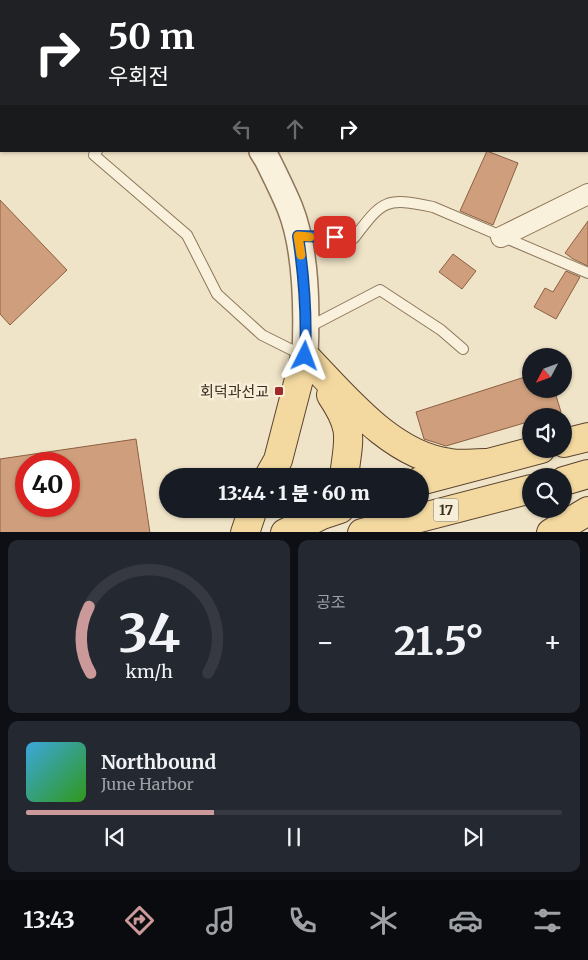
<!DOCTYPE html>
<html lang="ko">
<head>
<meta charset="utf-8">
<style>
	body { margin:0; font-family:Merriweather,"Noto Sans KR",serif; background:#242831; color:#f1f3f6; height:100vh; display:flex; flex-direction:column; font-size:19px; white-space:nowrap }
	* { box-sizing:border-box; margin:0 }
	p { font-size:16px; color:#9ea1a6 }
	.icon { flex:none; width:28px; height:28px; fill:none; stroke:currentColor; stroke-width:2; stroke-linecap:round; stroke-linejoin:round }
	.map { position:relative; height:532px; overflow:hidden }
	.drawer { display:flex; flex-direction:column; gap:8px; padding:8px; background:#0d0f14; flex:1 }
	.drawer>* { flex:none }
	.banner { position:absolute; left:0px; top:0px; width:589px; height:152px; box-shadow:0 1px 4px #0004; background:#202124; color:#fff; overflow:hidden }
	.needle { width:32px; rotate:229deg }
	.buttons { position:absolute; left:522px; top:348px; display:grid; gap:10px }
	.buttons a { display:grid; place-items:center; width:50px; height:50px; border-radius:50%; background:#171b24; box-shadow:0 1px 4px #0004; font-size:25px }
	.speed { position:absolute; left:15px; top:452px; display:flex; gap:10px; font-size:25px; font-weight:700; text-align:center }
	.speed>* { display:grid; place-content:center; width:65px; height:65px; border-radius:50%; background:#171b24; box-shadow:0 1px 4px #0004; line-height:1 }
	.speed .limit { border:8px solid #d22; background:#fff; color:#111 }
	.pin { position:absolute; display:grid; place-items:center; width:42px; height:42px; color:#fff; margin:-21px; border-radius:10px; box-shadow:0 2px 8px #0006 }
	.me { position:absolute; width:55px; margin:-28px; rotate:3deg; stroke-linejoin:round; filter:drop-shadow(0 0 4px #0008) }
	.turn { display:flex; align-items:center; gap:18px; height:105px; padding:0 25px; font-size:22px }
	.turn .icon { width:65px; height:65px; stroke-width:2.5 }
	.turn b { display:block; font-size:35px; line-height:42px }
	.lanes { display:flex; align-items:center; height:48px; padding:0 25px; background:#0003; justify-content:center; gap:25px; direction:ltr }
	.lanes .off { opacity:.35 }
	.big { font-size:38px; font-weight:800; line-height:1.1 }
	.drawer .tile { flex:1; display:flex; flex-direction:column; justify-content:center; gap:8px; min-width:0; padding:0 18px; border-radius:10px; background:#242831 }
	.drawer .dial { align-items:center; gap:0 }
	.dial svg { height:130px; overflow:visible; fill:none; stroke:#363941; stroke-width:7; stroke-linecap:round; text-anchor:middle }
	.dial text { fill:#f1f3f6; stroke:none }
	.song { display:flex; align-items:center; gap:15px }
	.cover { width:60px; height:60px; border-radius:8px; background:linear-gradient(135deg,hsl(200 70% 55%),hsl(110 70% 35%)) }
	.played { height:5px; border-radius:2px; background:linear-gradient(90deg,#cc999b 35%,#363941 35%) }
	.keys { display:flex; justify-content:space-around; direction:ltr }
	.heat { display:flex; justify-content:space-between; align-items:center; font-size:28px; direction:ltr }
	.drawer .tiles { flex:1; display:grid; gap:8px; grid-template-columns:1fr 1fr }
	.tile:last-child { grid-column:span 2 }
	.trip { position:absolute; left:159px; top:468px; width:270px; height:50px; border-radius:25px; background:#171b24; box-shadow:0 1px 4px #0004; font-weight:800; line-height:50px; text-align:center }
	.dock { display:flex; height:80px; justify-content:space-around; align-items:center; background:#090b0e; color:#9ea1a6 }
	.dock .icon { width:35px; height:35px }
	.dock .on { color:#cc999b }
	.dock b { font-size:22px; color:#f1f3f6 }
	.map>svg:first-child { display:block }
	.building { fill:#cf9f7d; stroke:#8d5f41; fill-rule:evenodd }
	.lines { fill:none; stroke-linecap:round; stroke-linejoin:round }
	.service-casing { stroke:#8d765c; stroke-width:12 }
	.minor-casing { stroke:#8d765c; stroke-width:22 }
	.tertiary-casing { stroke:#8d765c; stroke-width:28 }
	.primary-casing { stroke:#5b4430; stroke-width:30 }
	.path { stroke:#8d765c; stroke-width:3; stroke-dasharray:4 2.5; stroke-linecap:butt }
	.service { stroke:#faf1dc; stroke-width:10 }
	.minor { stroke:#faf1dc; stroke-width:20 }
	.tertiary { stroke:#faf1dc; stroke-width:25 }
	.primary { stroke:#f3d9a0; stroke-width:28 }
	.route-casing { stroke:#114b97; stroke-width:12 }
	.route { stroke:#1a73e8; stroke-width:9 }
	.slow { stroke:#f59e0b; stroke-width:9 }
	.poi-dot { fill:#9e2a2b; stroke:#f7eed8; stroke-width:2 }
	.labels { text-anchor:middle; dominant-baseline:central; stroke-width:5; stroke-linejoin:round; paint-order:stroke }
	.shield { fill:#f7eed8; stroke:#756857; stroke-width:1 }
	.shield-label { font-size:14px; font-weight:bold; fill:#3d2e20 }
	.poi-label { font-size:15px; fill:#3d2e20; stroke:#f7eed8; text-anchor:end }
</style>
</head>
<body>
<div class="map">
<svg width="588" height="533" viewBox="0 0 588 533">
	<rect width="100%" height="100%" fill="#f0e4c8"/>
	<path class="building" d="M487,151l31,12 -25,62 -33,-14z
		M0,200l67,70 -57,55 -10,-11z
		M588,221v45l-15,-7 -8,-6z
		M453,254l23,17 -14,18 -23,-17z
		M566,271l14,6 -24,42 -22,-12 11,-19 8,4z
		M531,375v14h23l7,23 -13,4h-17v5l-85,25 -22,-7 -8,-27z
		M136,439l14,94h-150v-74zM26,464h43v42h-43z"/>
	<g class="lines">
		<defs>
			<path id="service" d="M0,35h1
				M0,46l1,-1
				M97,151l-3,4 93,80 30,59 45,41 42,21
				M298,236l56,2c29,-38 31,-41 79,-31l155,66
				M307,328l73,-38 61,40 22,19"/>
			<path id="minor" d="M501,237l87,-43"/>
			<path id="tertiary" d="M76,0l3,1
				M262,151l5,8c8,16 16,32 23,49 17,43 17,102 15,148"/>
			<path id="primary" d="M305,356c39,40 86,100 145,107 11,2 24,0 35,0
				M331,395c23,34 18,43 13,81
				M564,443l24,-6
				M269,476l9,-16 27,-104
				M420,481l121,-32
				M564,481l24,-7
				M245,533l8,-24
				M285,533l37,-18 18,-6
				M362,533l169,-44
				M551,533l37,-22"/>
		</defs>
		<use href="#service" class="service-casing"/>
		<use href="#minor" class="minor-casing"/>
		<use href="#tertiary" class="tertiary-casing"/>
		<use href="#primary" class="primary-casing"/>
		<path class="path" d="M453,0v1
			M376,476l24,-7"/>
		<use href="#service" class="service"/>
		<use href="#minor" class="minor"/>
		<use href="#tertiary" class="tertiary"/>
		<use href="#primary" class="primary"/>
	</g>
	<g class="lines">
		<defs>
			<path id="route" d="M305,356c2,-40 -1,-80 -7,-120l37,1"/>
		</defs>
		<use href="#route" class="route-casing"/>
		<use href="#route" class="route"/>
		<path class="slow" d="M301,255l-3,-19 12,1"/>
	</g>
	<rect class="poi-dot" x="274" y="386" width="10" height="10" rx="2.5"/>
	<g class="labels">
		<rect class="shield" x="433.5" y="498.5" width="25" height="23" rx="4"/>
		<g class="shield-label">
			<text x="446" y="510">17</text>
		</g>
		<g class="poi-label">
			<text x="269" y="391">회덕과선교</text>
		</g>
	</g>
</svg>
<div class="buttons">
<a><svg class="needle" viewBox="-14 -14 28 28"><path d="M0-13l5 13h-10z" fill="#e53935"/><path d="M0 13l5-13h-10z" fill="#9ea1a6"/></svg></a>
<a><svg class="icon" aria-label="sound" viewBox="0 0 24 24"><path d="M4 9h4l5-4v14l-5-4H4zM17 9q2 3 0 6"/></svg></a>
<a><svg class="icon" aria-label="search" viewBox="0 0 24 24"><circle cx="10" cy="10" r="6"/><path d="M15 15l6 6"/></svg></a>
</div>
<div class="speed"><div class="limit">40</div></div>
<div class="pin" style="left:335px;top:237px;background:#d93025"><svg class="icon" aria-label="arrive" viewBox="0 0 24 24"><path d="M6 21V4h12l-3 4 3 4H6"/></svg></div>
<svg class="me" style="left:305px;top:356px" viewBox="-20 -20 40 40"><path d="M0-17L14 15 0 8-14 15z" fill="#1a73e8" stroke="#fff" stroke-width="4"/></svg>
<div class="trip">13:44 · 1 분 · 60 m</div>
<div class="banner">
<div class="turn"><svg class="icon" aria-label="right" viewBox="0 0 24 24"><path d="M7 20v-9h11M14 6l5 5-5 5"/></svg><div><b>50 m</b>우회전</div></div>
<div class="lanes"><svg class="icon off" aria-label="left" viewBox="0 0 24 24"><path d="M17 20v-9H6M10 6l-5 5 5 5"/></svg><svg class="icon off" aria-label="ahead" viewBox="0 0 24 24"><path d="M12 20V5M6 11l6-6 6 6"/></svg><svg class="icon" aria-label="right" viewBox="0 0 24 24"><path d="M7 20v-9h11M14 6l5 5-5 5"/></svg></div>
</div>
</div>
<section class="drawer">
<div class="tiles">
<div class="tile dial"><svg viewBox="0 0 100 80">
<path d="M14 69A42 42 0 1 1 86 69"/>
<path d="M14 69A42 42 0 0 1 13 28" stroke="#cc999b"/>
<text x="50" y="56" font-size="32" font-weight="700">34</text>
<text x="50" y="72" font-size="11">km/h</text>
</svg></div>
<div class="tile"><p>공조</p>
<div class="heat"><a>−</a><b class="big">21.5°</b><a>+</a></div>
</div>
<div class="tile">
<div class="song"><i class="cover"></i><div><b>Northbound</b><p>June Harbor</p></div></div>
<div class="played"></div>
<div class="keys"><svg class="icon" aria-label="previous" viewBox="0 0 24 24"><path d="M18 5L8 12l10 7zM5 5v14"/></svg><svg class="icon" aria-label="pause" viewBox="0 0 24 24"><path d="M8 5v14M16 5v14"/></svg><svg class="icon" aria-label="next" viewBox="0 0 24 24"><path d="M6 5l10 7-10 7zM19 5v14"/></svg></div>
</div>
</div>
</section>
<nav class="dock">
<b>13:43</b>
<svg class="icon on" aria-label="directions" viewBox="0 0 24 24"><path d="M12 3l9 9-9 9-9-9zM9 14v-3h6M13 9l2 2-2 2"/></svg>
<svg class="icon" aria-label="music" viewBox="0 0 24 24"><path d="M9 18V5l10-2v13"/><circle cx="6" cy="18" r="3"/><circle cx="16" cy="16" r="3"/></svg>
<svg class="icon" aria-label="phone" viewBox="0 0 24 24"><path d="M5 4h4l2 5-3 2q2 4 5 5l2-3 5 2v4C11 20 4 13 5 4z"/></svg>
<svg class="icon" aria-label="climate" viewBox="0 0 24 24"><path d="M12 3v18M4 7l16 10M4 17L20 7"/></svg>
<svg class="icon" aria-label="car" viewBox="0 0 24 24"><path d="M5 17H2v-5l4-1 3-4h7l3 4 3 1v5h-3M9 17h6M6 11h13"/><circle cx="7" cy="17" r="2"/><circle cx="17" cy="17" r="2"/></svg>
<svg class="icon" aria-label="filters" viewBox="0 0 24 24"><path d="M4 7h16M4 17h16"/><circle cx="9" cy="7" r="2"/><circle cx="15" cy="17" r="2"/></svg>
</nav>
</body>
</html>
